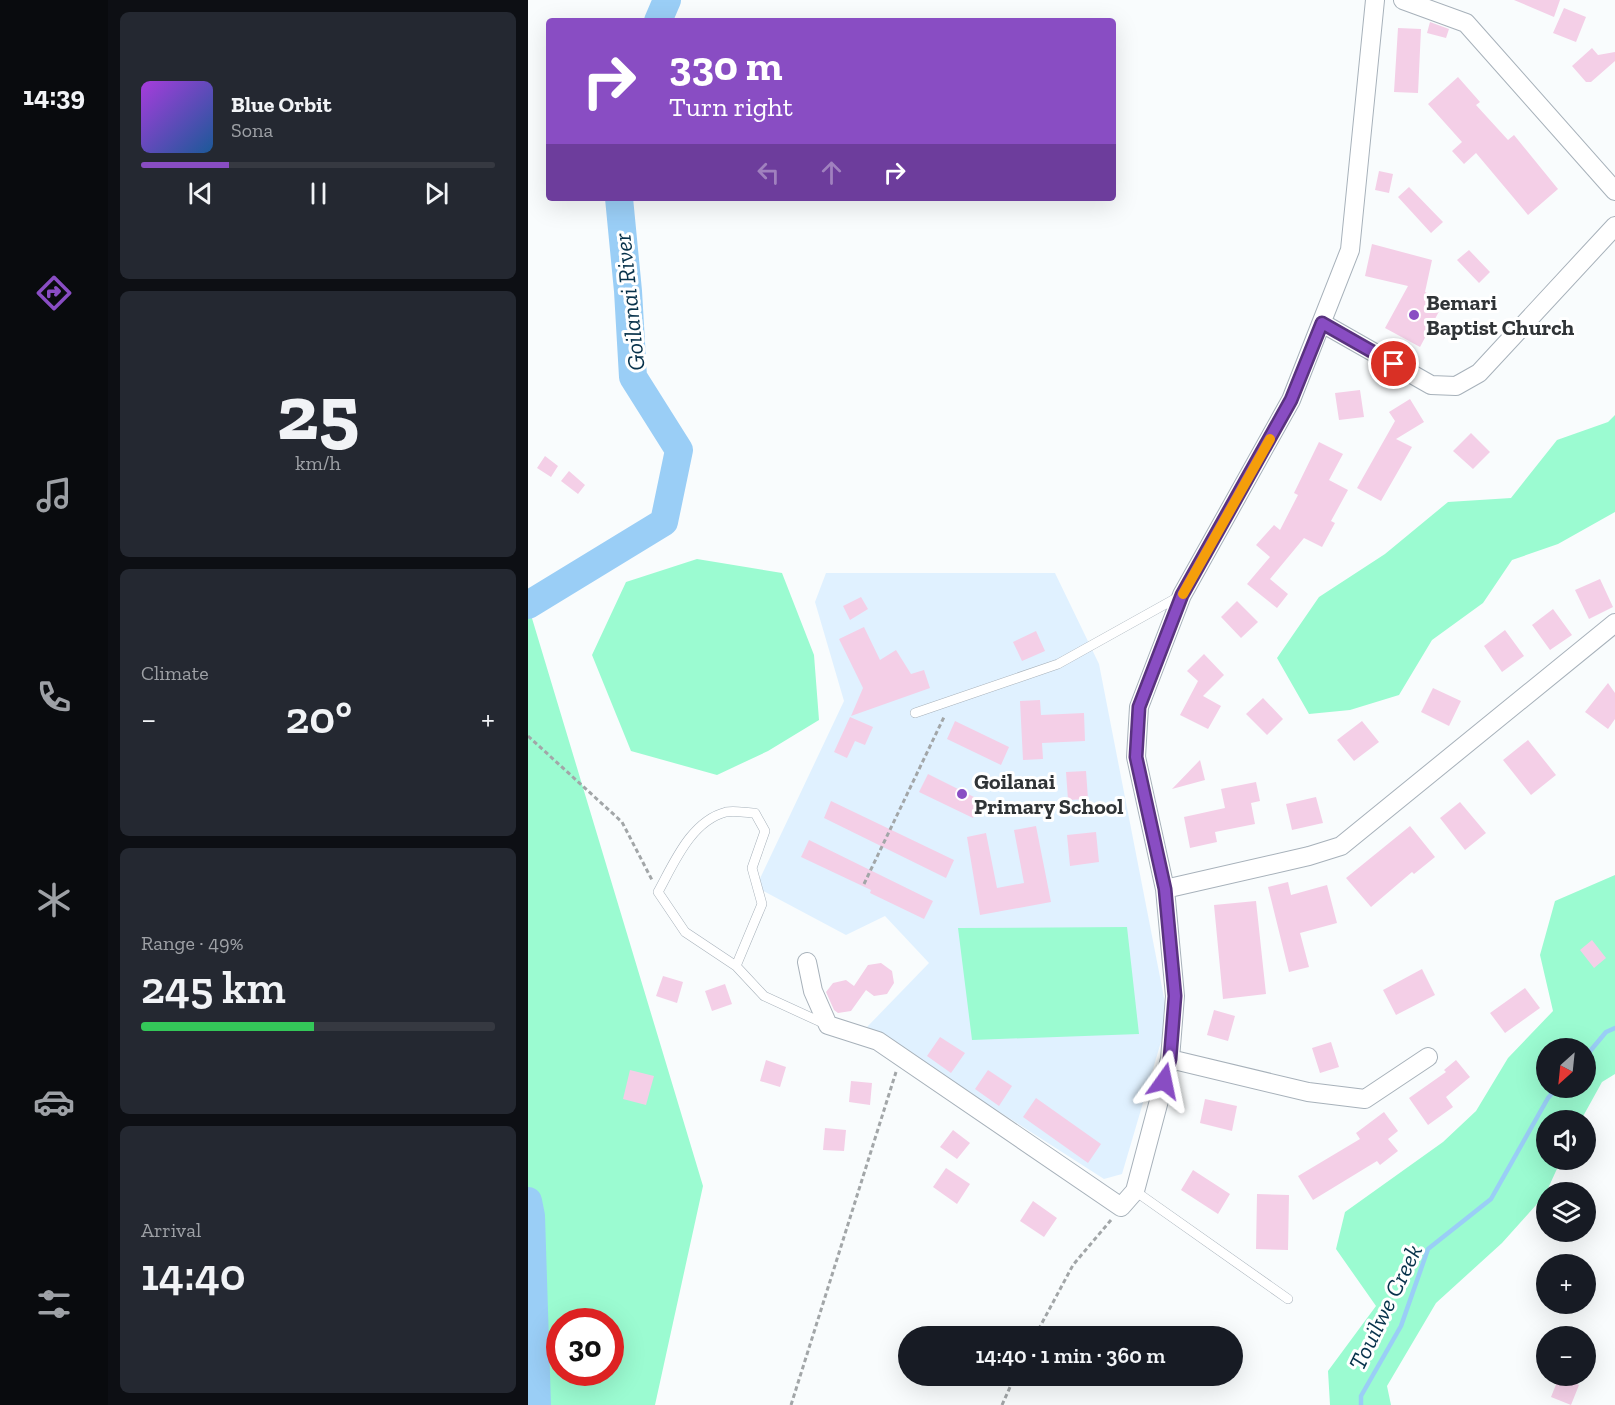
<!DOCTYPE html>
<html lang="en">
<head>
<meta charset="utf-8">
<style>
	body { margin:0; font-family:"Zilla Slab",serif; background:#242831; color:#f1f3f6; height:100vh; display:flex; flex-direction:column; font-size:22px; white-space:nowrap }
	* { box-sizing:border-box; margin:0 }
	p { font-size:20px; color:#9ea1a6 }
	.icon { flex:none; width:33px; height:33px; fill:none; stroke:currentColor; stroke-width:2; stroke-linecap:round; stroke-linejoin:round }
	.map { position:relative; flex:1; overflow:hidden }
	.drawer { display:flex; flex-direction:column; gap:12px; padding:12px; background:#0d0f14; width:420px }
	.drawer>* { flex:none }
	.top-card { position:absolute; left:18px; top:18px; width:570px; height:183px; border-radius:6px; box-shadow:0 6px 24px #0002; background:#894dc3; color:#fff; overflow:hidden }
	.needle { width:39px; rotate:207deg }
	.fabs { position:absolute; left:1008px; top:1038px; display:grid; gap:12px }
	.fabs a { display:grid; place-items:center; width:60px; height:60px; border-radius:50%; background:#171b24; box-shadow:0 6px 24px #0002; font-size:30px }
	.speed { position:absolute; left:18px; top:1308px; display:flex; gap:12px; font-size:30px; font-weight:700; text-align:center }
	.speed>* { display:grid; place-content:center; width:78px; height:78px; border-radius:50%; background:#171b24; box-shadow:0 6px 24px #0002; line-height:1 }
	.speed .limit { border:9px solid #d22; background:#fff; color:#111 }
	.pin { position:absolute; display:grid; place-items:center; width:51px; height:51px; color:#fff; margin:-26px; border:3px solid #fff; border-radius:50%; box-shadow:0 2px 6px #0007 }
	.me { position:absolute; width:66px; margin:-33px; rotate:12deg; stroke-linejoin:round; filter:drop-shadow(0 0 4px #0008) }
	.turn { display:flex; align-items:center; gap:21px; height:126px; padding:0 24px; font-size:27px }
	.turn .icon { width:78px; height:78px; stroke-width:2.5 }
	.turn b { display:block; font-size:42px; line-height:51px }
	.lanes { display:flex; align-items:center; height:57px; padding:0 24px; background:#0003; justify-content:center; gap:30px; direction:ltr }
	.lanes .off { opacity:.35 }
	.big { font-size:45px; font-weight:600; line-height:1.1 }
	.drawer .tile { flex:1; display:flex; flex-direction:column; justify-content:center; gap:9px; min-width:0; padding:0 21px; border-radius:9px; background:#242831 }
	.drawer .dial { align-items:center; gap:0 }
	.dial b { font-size:78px; line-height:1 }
	.song { display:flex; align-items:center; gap:18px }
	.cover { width:72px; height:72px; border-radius:9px; background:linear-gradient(135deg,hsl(280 70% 55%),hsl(210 70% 35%)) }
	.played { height:6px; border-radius:3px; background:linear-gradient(90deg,#894dc3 25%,#363941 25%) }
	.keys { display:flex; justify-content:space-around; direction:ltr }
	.heat { display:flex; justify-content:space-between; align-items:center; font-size:33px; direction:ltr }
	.charge { height:9px; border-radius:4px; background:linear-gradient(90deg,#34c759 49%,#363941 0) }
	.trip { position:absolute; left:370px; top:1326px; width:345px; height:60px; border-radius:30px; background:#171b24; box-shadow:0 6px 24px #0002; font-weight:600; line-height:60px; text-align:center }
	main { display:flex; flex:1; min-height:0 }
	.tabs { display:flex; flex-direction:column; width:108px; justify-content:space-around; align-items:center; background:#090b0e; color:#9ea1a6 }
	.tabs .icon { width:42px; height:42px }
	.tabs .active { color:#894dc3 }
	.tabs b { font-size:27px; color:#f1f3f6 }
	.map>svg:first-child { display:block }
	.built { fill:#e0f1ff }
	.green { fill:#9bfbd1; fill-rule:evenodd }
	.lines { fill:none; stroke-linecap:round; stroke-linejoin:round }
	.stream { stroke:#9acef6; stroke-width:4.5 }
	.river { stroke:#9acef6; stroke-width:28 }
	.building { fill:#f4cfe7 }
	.service-casing { stroke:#a7b1ba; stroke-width:10 }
	.minor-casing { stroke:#a7b1ba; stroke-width:20 }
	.path { stroke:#a2a6a8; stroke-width:3; stroke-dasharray:4.5 3; stroke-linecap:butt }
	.service { stroke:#fff; stroke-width:9 }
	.minor { stroke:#fff; stroke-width:18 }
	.route-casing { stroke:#59327f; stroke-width:15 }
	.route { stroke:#894dc3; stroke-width:10 }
	.slow { stroke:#f59e0b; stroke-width:10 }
	.poi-dot { fill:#894dc3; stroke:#fff; stroke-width:2 }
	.labels { text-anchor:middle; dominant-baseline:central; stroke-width:6; stroke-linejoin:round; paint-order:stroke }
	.poi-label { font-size:22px; font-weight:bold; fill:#303437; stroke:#fff; text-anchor:start }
	.water-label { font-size:24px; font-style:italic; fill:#07324b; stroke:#fff }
</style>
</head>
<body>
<main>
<nav class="tabs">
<b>14:39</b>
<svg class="icon active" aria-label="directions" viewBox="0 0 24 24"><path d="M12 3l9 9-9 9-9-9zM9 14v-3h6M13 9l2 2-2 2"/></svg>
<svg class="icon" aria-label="music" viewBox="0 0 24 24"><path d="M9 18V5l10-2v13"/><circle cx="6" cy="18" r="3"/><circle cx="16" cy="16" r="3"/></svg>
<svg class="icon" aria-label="phone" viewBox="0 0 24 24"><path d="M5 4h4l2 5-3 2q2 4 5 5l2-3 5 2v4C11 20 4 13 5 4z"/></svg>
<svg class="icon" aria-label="climate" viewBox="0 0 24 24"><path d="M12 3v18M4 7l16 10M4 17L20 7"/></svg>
<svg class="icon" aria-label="car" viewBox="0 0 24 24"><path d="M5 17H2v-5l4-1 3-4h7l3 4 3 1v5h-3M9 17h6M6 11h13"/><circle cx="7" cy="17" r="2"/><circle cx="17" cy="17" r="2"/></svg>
<svg class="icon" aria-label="filters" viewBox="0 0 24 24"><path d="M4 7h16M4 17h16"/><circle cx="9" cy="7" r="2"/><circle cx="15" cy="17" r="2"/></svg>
</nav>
<section class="drawer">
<div class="tile">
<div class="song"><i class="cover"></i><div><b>Blue Orbit</b><p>Sona</p></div></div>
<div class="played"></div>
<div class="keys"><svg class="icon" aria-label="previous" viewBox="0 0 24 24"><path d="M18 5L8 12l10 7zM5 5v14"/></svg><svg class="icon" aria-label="pause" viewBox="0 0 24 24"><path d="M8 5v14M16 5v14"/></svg><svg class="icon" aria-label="next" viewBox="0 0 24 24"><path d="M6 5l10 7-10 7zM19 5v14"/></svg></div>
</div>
<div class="tile dial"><b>25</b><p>km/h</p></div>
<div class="tile"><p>Climate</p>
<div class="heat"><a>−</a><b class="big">20°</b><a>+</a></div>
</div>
<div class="tile"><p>Range · 49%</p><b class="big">245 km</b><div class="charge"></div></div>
<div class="tile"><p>Arrival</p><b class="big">14:40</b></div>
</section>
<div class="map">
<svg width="1087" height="1405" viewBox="0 0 1087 1405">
	<rect width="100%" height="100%" fill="#f9fcfd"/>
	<path class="built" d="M298,573h229l44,91 69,354 -46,156 -18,5 -237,-152 62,-64 -44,-47 -39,19 -90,-48 88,-186 -29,-99z"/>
	<path class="green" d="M1087,415v97l-57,32 -46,16 -29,43 -51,37 -33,55 -49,15 -41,4 -32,-56 42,-61 66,-43 63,-52 63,-4 46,-58 51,-18z
		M169,559l85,14 32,82 5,65 -51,31 -51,24 -86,-24 -39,-96 34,-73z
		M0,605l175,581 -48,219h-127zM32,1322h50v50h-50z
		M1087,875v199l-13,8 -21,38h-35v40h15l-16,35 -43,48 -66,60 -49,83 4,19h-61l-2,-34 48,-65 -40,-57 9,-37 98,-70 33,-31 32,-53 45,-47 -13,-56 15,-54zM1018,1048h40v40h-40z
		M599,927l12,107 -167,6 -14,-112z"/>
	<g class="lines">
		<path class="stream" d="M1058,1056l20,-24 9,-4
			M833,1405v-9l40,-70 27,-77 63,-50 57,-101 9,-10"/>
		<path class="river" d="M130,21l9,-21
			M0,605l136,-83 15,-72 -46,-73 -5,-86 -9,-93
			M0,1201l3,15 6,189"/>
	</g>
	<path class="building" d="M986,0h46l-6,17z
		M1036,8l22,9 -10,25 -23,-9z
		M902,22l19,7 -3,9 -19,-5z
		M870,28l23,1 -3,64 -24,-1z
		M1064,48l6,7 17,-3v9l-24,21h-5l-14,-16z
		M930,77l22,25 -4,3 32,35 6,-5 44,54 -30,26 -52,-62 -12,11 -12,-13 10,-9 -34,-38z
		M851,171l14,3 -4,19 -14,-3z
		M881,187l34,35 -12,11 -33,-36z
		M844,244l60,16 -7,32 19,10 -24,45 -35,-19 23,-42 -43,-10z
		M941,250l21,22 -11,11 -22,-23z
		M832,390l4,27 -25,3 -4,-27z
		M882,399l14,23 -28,17 16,8 -31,54 -24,-13 38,-67 -6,-9z
		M943,433l19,19 -17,17 -20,-18z
		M791,442l24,12 -14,26 19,10 -17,31 4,2 -13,24 -18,-9 -34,41 18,15 -11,14 -30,-24 23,-27 -14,-12 18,-20 6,5 18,-35 -4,-2z
		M17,456l13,10 -7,11 -14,-9z
		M41,471l16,14 -7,9 -17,-13z
		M1072,579l13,28 -24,12 -14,-29z
		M333,597l7,12 -18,11 -7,-14z
		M709,601l21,21 -17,16 -20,-21z
		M1025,609l19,26 -22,15 -18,-25z
		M336,627l16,33 16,-10 15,24 13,-4 6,18 -79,28 12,-28 -24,-49z
		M977,630l19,26 -22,16 -18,-26z
		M508,631l9,20 -23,10 -9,-19z
		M676,654l20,21 -21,21 18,10 -13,23 -28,-14 18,-34 -11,-10z
		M1080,683l7,10v26l-7,10 -23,-17z
		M905,688l28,13 -12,25 -28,-14z
		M735,698l20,21 -16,16 -21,-21z
		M512,700l1,15 43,-2 1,28 -43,2 1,16 -20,1 -3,-59z
		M322,717l23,10 -8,18 -10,-4 -8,17 -13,-6z
		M427,721l54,26 -8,18 -54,-26z
		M834,721l17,21 -25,19 -17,-21z
		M1000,740l28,35 -25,20 -28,-35z
		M672,760l5,20 -33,9z
		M558,771l2,28 -20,1 -2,-28z
		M400,774l54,27 -9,17 -54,-26z
		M728,782l4,19 -9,2 4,21 -40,8 2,10 -27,6 -6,-31 41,-9 -4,-19z
		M788,797l7,26 -31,7 -6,-26z
		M303,801l123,59 -8,18 -122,-60z
		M932,802l26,31 -21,17 -25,-32z
		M508,826l15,76 -71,13 -13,-78 19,-4 11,55 27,-5 -10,-53z
		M882,826l25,31 -21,17 -2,-2 -41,35 -25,-29z
		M568,832l3,30 -29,4 -3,-31z
		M281,840l124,61 -9,18 -54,-26 1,-3 -70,-33z
		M760,882l3,13 36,-10 10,38 -37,10 9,34 -20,5 -21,-85z
		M728,901l10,93 -43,5 -9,-94z
		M1064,940l14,18 -12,10 -14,-18z
		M353,963l11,8 2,12 -7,11 -13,2 -8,-6 -15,21 -13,2 -4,-3 -8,-18 7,-9 13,-3 8,6 14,-21z
		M894,969l13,26 -39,20 -13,-25z
		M135,976l20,6 -6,21 -21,-7z
		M197,984l7,20 -20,7 -7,-20z
		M997,988l15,20 -35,25 -15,-20z
		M686,1010l21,6 -7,25 -21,-6z
		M412,1037l25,16 -14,20 -24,-17z
		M803,1042l8,25 -19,6 -8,-25z
		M238,1060l20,7 -6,20 -20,-6z
		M928,1060l14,17 -24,20 7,10 -25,18 -19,-27 37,-26 -2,-2z
		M102,1070l24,6 -8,29 -23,-6z
		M460,1070l24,16 -13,20 -24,-17z
		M323,1081l21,2 -2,22 -21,-3z
		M508,1098l65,46 -13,19 -65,-46z
		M677,1099l32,7 -5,25 -32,-8z
		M856,1112l14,19 -10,8 10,12 -18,14 -3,-4 -64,39 -15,-24 62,-37 -4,-6z
		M297,1128l21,2 -2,21 -21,-1z
		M425,1130l17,13 -13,16 -17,-12z
		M418,1168l24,16 -13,20 -24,-17z
		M665,1170l37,24 -12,20 -37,-24z
		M729,1194l32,1 -1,55 -32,-1z
		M505,1201l24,17 -13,19 -24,-16z
		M1031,1377l20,8 -8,20 -20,-8z"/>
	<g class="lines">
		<defs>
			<path id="service" d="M387,713l143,-49 122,-68
				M208,966l26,-62 -10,-36 13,-37 -10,-18c-9,0 -20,-3 -29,-1 -35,9 -52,51 -68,80l27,40 51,34 28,30 61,28
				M607,1191l153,108"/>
			<path id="minor" d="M875,0l63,23 149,168
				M794,323l109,62 25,1 23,-13 136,-147
				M637,889l144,-33 32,-10 274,-223
				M279,962l6,29 15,34 50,16 243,166 14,-16 35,-132 5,-63 -10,-107 -29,-132 3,-50 43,-112 109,-195 59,-150 25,-250
				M642,1059l138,33 57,7 63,-42"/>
		</defs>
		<use href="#service" class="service-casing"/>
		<use href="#minor" class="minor-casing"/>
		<path class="path" d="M0,736l94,86 30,58
			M336,884l81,-169
			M507,1336l38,-71 38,-45
			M263,1405l105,-333
			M474,1405l13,-29"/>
		<use href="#service" class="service"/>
		<use href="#minor" class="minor"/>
	</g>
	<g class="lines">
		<defs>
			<path id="route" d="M636,1081l6,-22 5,-63 -10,-107 -29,-132 3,-50 43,-112 109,-195 31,-77 72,41"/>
		</defs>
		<use href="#route" class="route-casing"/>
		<use href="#route" class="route"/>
		<path class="slow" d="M655,594l87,-155"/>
	</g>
	<g class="poi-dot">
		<circle cx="886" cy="315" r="6"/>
		<circle cx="434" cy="794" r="6"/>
	</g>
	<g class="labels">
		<g class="poi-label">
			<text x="898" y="302">Bemari<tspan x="898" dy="25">Baptist Church</tspan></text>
			<text x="446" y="781">Goilanai<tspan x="446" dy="25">Primary School</tspan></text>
		</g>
		<g class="water-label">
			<text transform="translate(101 302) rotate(-96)">Goilanai River</text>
			<text transform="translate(857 1307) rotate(-64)">Touilwe Creek</text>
		</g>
	</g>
</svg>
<div class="fabs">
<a><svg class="needle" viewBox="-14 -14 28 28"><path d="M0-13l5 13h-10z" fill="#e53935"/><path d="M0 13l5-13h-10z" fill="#9ea1a6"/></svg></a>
<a><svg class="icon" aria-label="sound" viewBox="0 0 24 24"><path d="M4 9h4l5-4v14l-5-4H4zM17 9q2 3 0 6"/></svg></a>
<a><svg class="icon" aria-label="layers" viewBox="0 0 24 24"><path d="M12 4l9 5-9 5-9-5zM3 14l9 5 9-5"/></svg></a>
<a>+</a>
<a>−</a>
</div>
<div class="speed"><div class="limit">30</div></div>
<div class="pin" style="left:866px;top:364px;background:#d93025"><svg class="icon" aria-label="arrive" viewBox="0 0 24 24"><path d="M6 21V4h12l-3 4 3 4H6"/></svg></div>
<svg class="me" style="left:636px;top:1081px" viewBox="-20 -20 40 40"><path d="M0-17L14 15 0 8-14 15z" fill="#894dc3" stroke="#fff" stroke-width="4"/></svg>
<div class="trip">14:40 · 1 min · 360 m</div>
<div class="top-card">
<div class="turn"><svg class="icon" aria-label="right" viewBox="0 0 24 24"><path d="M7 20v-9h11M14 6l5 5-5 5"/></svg><div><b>330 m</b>Turn right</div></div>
<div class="lanes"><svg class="icon off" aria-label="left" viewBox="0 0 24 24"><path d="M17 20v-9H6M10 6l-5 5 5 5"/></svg><svg class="icon off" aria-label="ahead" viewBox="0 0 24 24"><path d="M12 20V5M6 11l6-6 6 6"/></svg><svg class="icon" aria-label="right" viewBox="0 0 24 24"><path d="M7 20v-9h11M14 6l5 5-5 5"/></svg></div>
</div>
</div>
</main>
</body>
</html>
